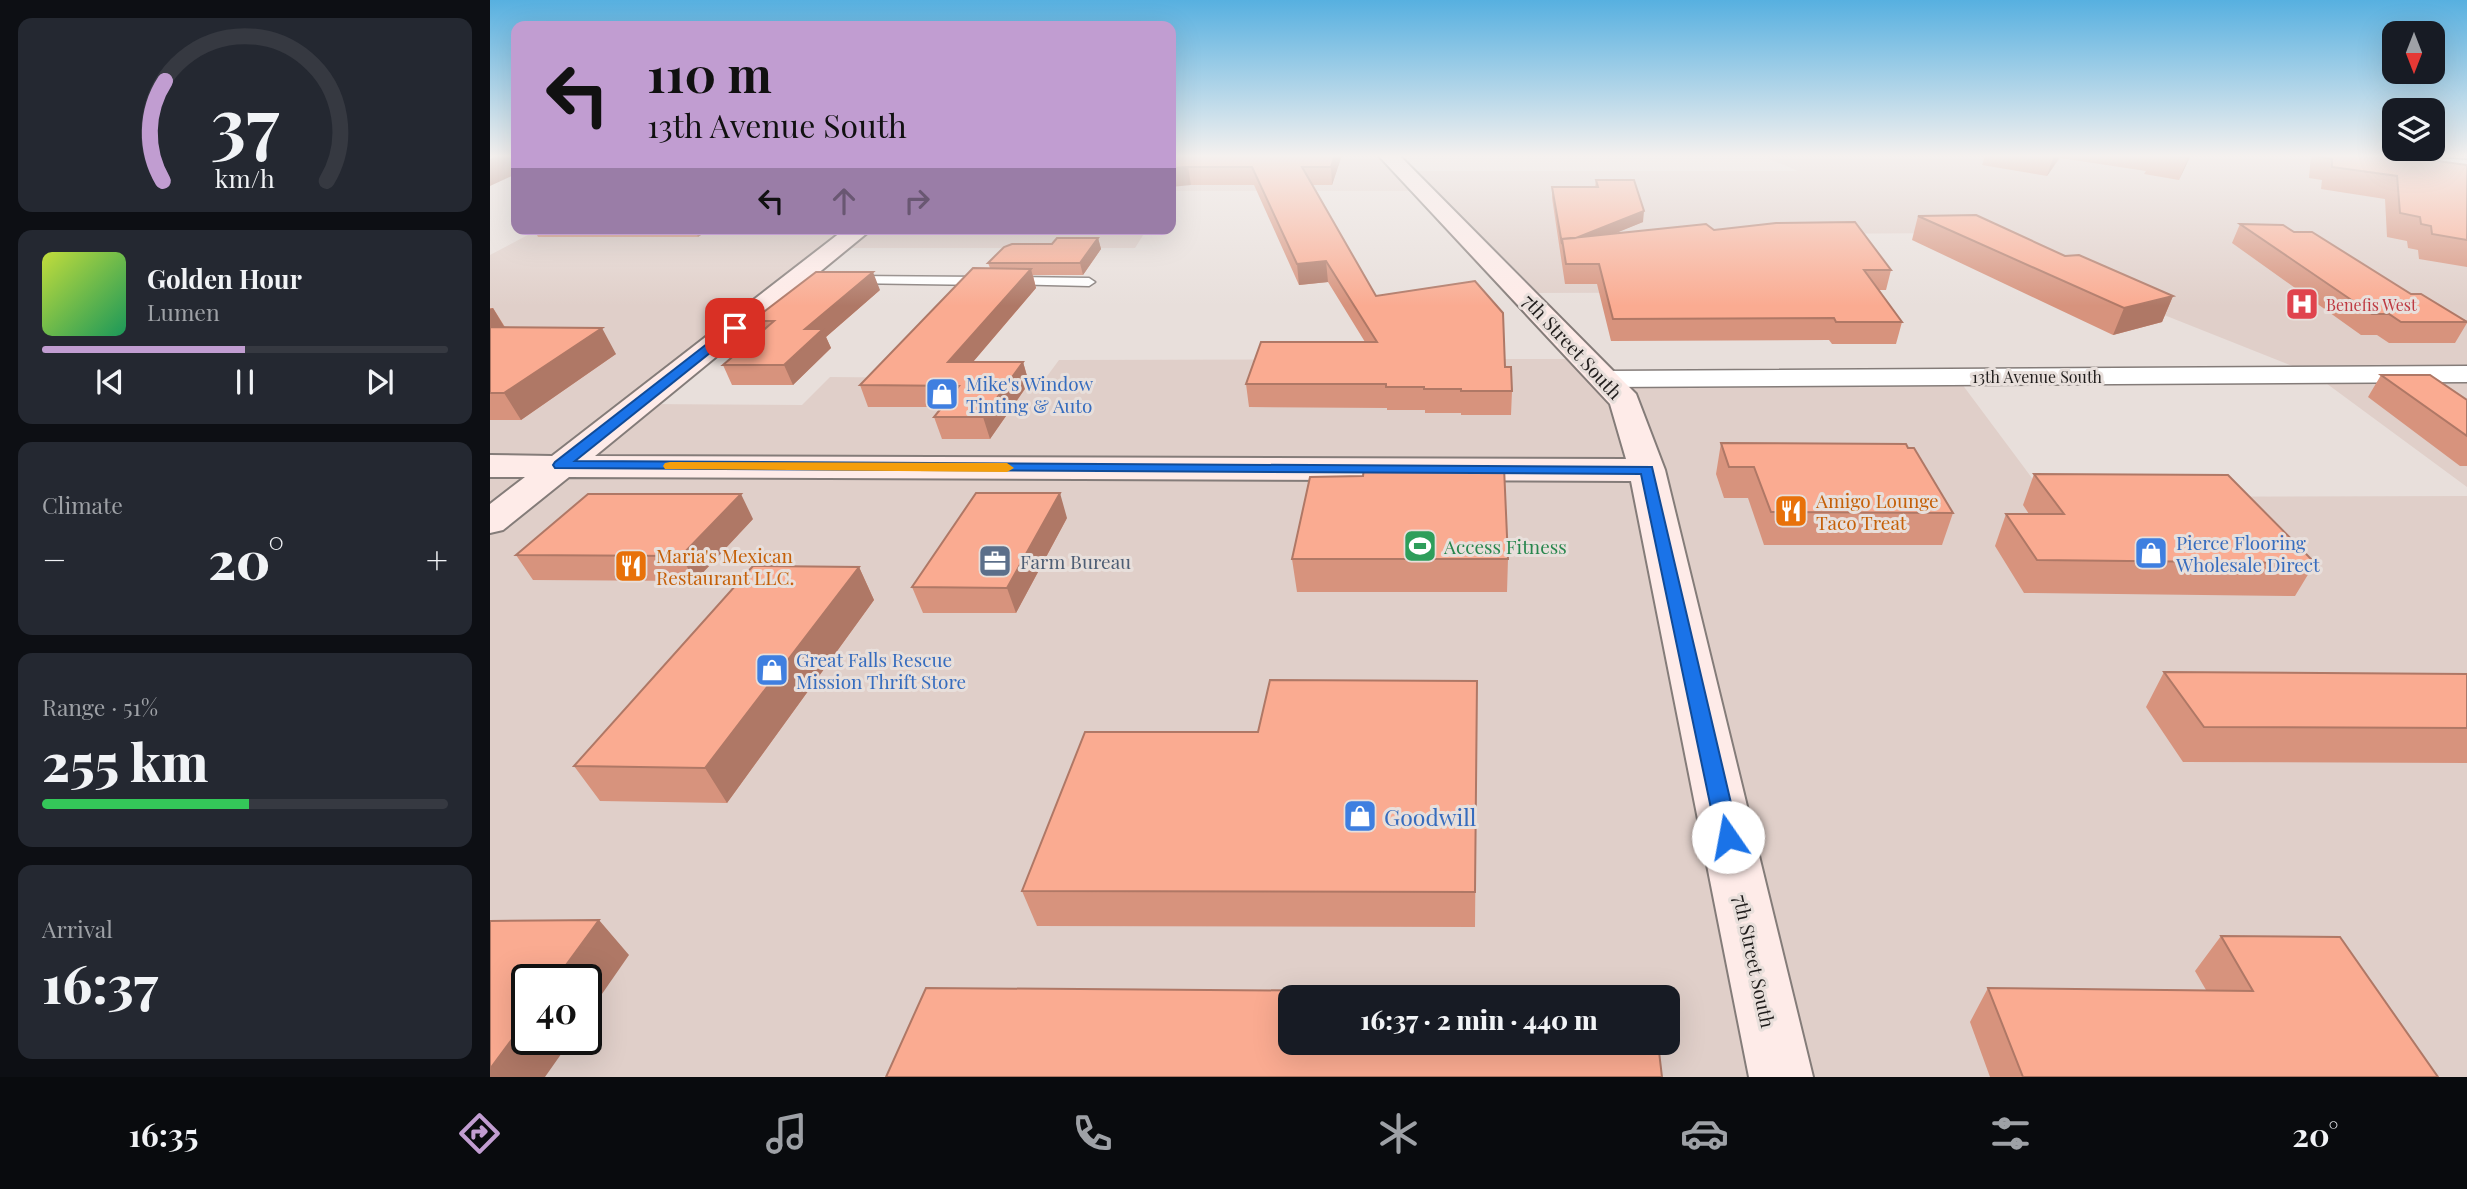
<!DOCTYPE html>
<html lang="en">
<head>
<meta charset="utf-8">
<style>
	body { margin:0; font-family:"Playfair Display",serif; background:#242831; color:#f1f3f6; height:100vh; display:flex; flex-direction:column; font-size:26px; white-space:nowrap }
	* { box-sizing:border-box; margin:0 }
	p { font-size:23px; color:#9ea1a6 }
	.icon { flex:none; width:38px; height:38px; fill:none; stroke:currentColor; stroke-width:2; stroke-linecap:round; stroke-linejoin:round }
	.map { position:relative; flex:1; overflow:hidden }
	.drawer { display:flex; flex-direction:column; gap:18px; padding:18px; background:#0d0f14; width:490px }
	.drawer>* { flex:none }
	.hud { position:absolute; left:21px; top:21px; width:665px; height:214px; border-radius:14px; box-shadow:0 7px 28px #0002; background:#c19dd1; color:#111; overflow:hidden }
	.needle { width:46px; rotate:180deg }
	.controls { position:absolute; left:1892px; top:21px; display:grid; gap:14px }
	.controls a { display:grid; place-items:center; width:63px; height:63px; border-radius:14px; background:#171b24; box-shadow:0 7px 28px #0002; font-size:35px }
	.speed { position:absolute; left:21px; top:964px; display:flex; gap:14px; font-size:35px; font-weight:700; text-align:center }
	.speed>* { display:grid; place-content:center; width:91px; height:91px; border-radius:50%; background:#171b24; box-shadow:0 7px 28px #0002; line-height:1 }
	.speed .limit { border:4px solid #111; border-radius:10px; background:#fff; color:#111 }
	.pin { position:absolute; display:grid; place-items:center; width:60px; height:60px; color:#fff; margin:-30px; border-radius:14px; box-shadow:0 4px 10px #0006 }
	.me { position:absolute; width:77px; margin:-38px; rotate:348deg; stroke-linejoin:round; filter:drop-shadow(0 0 5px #0008) }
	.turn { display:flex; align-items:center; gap:24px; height:147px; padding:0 21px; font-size:32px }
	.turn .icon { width:91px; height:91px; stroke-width:2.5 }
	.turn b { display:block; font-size:49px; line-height:60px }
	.lanes { display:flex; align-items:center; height:66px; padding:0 21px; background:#0003; justify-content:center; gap:35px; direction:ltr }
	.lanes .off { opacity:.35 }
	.big { font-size:52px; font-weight:800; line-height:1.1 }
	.drawer .tile { flex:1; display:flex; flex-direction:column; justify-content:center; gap:10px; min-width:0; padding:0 24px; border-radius:14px; background:#242831 }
	.drawer .dial { align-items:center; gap:0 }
	.dial svg { height:182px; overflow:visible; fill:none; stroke:#363941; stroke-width:7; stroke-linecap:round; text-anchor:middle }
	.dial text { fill:#f1f3f6; stroke:none }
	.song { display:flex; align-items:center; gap:21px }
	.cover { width:84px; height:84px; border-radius:10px; background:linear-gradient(135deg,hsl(70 70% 55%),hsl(150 70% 35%)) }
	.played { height:7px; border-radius:4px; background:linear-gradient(90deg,#c19dd1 50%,#363941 50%) }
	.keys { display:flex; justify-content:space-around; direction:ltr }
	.heat { display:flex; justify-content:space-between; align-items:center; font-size:38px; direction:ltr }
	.charge { height:10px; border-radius:5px; background:linear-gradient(90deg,#34c759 51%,#363941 0) }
	.trip { position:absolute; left:788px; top:985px; width:402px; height:70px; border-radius:14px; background:#171b24; box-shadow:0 7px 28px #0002; font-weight:800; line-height:70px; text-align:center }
	.tab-bar { display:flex; height:112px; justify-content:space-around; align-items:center; background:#090b0e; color:#9ea1a6 }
	.tab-bar .icon { width:49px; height:49px }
	.tab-bar .current { color:#c19dd1 }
	.tab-bar b { font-size:32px; color:#f1f3f6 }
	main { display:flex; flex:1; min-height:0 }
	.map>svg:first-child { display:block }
	.built { fill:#e0cfc9; fill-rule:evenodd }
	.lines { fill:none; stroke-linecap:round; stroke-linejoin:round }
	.lane-casing { stroke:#847c79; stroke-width:3 }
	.street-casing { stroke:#847c79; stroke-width:3 }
	.secondary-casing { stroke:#847c79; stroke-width:4 }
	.lane { fill:#fff; fill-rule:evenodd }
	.street { fill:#fff; fill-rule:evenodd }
	.secondary { fill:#feebe8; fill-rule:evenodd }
	.wall { fill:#d7937d }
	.shaded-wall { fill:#af7866 }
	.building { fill:#faab91; stroke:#af7866; stroke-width:2 }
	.route { fill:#1a73e8; stroke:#114b97; stroke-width:2 }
	.slow { fill:#f59e0b }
	.labels { text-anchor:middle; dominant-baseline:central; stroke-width:6; stroke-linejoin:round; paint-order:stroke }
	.far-health-label { font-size:16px; fill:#be3a42; stroke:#e8dfdb; text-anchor:start }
	.far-street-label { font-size:16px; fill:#201d1c; stroke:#e8dfdb }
	.street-label { font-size:19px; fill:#201d1c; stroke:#e8dfdb }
	.shop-label { font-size:19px; fill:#366cbe; stroke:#e8dfdb; text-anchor:start }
	.food-label { font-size:19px; fill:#c56008; stroke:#e8dfdb; text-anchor:start }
	.leisure-label { font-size:19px; fill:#27864d; stroke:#e8dfdb; text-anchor:start }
	.service-label { font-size:19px; fill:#4e5e75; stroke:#e8dfdb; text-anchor:start }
	.near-shop-label { font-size:23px; fill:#366cbe; stroke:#e8dfdb; text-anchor:start }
</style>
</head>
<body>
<main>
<section class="drawer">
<div class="tile dial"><svg viewBox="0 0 100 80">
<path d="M14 69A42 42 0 1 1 86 69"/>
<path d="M14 69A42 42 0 0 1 15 25" stroke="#c19dd1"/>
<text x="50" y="56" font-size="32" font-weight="700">37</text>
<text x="50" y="72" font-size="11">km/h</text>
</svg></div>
<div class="tile">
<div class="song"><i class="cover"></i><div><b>Golden Hour</b><p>Lumen</p></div></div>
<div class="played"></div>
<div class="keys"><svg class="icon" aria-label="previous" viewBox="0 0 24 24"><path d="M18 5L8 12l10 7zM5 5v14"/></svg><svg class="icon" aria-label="pause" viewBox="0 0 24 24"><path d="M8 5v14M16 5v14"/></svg><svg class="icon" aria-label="next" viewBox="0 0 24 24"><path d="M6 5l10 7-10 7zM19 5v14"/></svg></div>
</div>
<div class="tile"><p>Climate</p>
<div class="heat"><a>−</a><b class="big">20°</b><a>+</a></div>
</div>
<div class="tile"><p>Range · 51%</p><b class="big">255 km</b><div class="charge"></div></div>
<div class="tile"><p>Arrival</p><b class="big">16:37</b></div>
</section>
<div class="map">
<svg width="1977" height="1077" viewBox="0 0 1977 1077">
	<rect width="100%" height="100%" fill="#e8dfdb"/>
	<path class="built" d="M708,155h190l16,16h394l-38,-16h707v332l-152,-112 -357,-142 -163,1 41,58 -314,1 -99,-102h-250l-2,3z
		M49,229h608l-12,19h-299l-196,156 162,1 28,-28 215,2 14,-19 528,-1 19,20 350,-3 90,121 421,-1v581h-1977v-822zM37,980h59v60h-59zM800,998h378v45h-378z"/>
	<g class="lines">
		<defs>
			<path id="lane" d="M1891,155l86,5v6l-81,-8z
				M362,276l133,1 6,4 -6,4 -137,-2 -2,-3z
				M523,277l76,1 6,4 -6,4 -80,-2 -2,-3z"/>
			<path id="street" d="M1977,366v16l-861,5 -10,-2 -4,-6 4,-6 10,-2z"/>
			<path id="secondary" d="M888,155h21l237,239 29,76 148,607h-64l-118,-596 -1062,-4 -66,53 -13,3v-29l35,-27h-35v-22l62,1 293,-227h27l-277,227 1031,3 -16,-55z"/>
		</defs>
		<use href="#lane" class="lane-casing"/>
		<use href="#street" class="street-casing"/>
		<use href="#secondary" class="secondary-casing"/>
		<use href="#lane" class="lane"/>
		<use href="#street" class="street"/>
		<use href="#secondary" class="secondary"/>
	</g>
	<path class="wall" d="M681,155h171l-10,30h-20l64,111 129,71 7,24 -1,24h-50v-2h-36v-3h-38v-2l-138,-1 -3,-23 119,-42 -37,-60 -29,3 -45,-100h-63z
		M1487,155h214l-12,25 -35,-6 2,-3 -86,-13 -13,18 -65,-11 3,-9z
		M1821,155h97l1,2 58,8v102l-48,-8 -1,-9 -10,-2 -1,-7 -20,-4 -2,-38 -64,-10 1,-9 -13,-2z
		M1106,180l47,42 -28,11 99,-3 177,40 -5,20h-7l23,32 -6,22h-64l-3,-4 -218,1 -14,-57h-32l-13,-86v-11h43z
		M1428,216l147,40 108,40 -11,26 -49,13 -201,-95z
		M1750,224l54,8 117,62 56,27v2l-12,20h-66l-12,-8h-16l-129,-92z
		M44,229h176l-12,8h-160z
		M608,238l3,11 -18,26h-50l3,13 -63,74h50l6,21 -39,56h-48l-8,-22 8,-10h-74l-8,-22 130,-117 -2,-5 64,-19z
		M390,290l-54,47 5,11 -38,37h-61l-9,-20 35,-30 -6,-14z
		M0,308h3l12,19 111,27 -95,66h-31z
		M1891,375l86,25v66h-7l-92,-69z
		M1231,443l232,70 -11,32h-178l-16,-47h-24l-8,-24z
		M1544,474l281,89 -20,33 -271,-3 -29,-47 11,-32h23l-6,-9z
		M577,518l-51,95h-93l-11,-26z
		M263,519l-58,62 -162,-1 -17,-25z
		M802,559h216l-1,33h-210z
		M369,567l15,33 -147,203 -127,-2 -26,-35z
		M1674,672l303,2v89l-284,-1 -37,-55z
		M987,681l-2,246 -438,-1 -15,-35 236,-159z
		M1731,936l217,141h-448l-20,-55 18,-34 218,2 -11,-19z"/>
	<path class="shaded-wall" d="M8,155h18v19l-26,12v-27z
		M845,155h7l-10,30 -1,-18z
		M1564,155h7l-14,21z
		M1699,155h2l-12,25 9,-22z
		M698,167l3,18 -20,2v-19z
		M1154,211l-1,11 -78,32 -2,-11z
		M205,229h15l-12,8z
		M608,238l3,11 -18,26 -3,-12z
		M836,261l2,21 -29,3 -2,-21z
		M541,269l5,19 -81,95 -7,-21z
		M383,272l7,18 -54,47 5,11 -38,37 -9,-20 21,-36z
		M1683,296l-11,26 -49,13 11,-27z
		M3,308l15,25 -18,11v-35z
		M112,328l14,26 -95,66 -17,-27z
		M533,362l6,21 -39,56 -7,-22z
		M570,493l7,25 -51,95 -9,-25z
		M251,494l12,25 -58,62 -14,-25z
		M369,567l15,33 -147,203 -22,-35z
		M109,920l30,35 -43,62v-37h-31z
		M37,1019v21h44l-26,37h-55v-8z"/>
	<path class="building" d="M681,155h164l-4,12h-29l74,129 99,-15 28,32 2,54h6l1,24h-51v-2h-37v-2h-38v-3h-140l15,-42h116l-51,-81 -29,3 -45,-97h-64l-17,1z
		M1680,155h19l-1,3z
		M1829,155h89l1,2 58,8v75l-35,-6 -1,-8 -10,-2 -1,-7 -20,-4 -3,-37 -65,-9v-8l-13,-2z
		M1106,180h38l10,31 -68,27 -14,1v5l-10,-57h46z
		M1486,215l89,41 14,-1 94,41 -49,12 -206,-92z
		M1365,222l36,48h-27l38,52h-66l-2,-4 -221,1 -14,-55h-33l-4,-25 144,-15 8,6 62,-7z
		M1750,224l43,1 11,7h18l99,62h10l46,28h-66l-12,-8h-17z
		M567,238h41l-18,25h-92l16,-16 8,-3h40z
		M483,268l58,1 -83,93h75l-40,55h-49l25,-31 -99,-1z
		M326,272h57l-68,57h18l-39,36h-61l51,-44h-22z
		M0,327l112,1 -98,65h-14z
		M1891,375h49l37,25v36z
		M1231,443l185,1 2,4h6l39,65 -182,-1 -17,-45h-25z
		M1014,467l4,92h-216l18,-82 53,-1 1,-8z
		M1544,474l194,1 87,88 -278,-3 -31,-46h58z
		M486,493h84l-53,95 -95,-1z
		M98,494h153l-60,62 -165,-1z
		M263,566l106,1 -154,201 -131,-2z
		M1674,672l303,2v54l-263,-1z
		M780,680l207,1 -2,211 -453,-1 63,-159h173z
		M109,920l-44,60h-28v39l-37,50v-148z
		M1731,936l119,1 98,140h-415l-35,-89 265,3z
		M436,988l725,5 1,5h-362v45h368l4,34h-776z"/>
	<linearGradient id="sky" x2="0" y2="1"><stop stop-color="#57b0e0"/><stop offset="0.51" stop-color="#f5f1ef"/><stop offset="1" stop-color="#f5f1ef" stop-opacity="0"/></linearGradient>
	<rect width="1977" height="306" fill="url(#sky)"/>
	<path class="route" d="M240,326l11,2 -166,133 1077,6 87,370 -4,6 -7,3 -8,-3 -3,-6 -76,-363 -1086,-6 -2,-3 2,-3z"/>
	<path class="slow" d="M180,462l337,1 7,5 -7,4 -342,-3 -2,-3 2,-3z"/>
	<defs>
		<symbol id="hospital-square" viewBox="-11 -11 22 22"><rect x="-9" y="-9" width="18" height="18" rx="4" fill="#e0444e" stroke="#e8dfdb"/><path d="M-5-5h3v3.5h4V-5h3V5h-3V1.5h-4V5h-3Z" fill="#fff"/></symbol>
		<symbol id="shop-square" viewBox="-11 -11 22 22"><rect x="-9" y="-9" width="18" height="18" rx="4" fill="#3f7fe0" stroke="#e8dfdb"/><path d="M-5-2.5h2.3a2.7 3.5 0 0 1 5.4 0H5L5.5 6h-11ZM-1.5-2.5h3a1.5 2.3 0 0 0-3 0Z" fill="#fff"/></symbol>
		<symbol id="restaurant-square" viewBox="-11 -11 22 22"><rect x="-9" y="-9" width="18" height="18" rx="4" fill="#e8710a" stroke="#e8dfdb"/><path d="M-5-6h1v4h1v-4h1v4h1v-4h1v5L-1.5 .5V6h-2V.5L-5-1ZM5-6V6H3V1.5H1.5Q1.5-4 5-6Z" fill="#fff"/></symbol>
		<symbol id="stadium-square" viewBox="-11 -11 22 22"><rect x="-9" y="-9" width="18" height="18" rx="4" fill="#2e9e5b" stroke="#e8dfdb"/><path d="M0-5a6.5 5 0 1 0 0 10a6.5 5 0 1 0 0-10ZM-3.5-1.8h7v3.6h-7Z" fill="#fff"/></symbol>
		<symbol id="office-square" viewBox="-11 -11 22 22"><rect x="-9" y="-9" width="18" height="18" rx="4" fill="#5c6f8a" stroke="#e8dfdb"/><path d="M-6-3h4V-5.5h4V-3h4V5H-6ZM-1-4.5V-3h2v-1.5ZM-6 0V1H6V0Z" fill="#fff"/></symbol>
	</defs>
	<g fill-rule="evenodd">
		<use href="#hospital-square" x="1793" y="285" width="38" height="38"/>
		<use href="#shop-square" x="433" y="375" width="38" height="38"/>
		<use href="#restaurant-square" x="1282" y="492" width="38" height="38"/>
		<use href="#stadium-square" x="911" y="527" width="38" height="38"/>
		<use href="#shop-square" x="1642" y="534" width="38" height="38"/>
		<use href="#office-square" x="486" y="542" width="38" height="38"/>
		<use href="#restaurant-square" x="122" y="547" width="38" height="38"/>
		<use href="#shop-square" x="263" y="651" width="38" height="38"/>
		<use href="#shop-square" x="851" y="797" width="38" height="38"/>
	</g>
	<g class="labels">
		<g class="far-health-label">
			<text x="1836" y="304">Benefis West</text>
		</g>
		<g class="far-street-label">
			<text x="1547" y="376">13th Avenue South</text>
		</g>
		<g class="street-label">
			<text transform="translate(1083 346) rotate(47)">7th Street South</text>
			<text transform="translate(1265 961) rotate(78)">7th Street South</text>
		</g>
		<g class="shop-label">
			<text x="476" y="383">Mike's Window<tspan x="476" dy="22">Tinting &amp; Auto</tspan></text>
			<text x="1686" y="542">Pierce Flooring<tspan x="1686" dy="22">Wholesale Direct</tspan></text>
			<text x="306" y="659">Great Falls Rescue<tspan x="306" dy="22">Mission Thrift Store</tspan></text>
		</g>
		<g class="food-label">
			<text x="1326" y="500">Amigo Lounge<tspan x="1326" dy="22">Taco Treat</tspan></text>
			<text x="166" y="555">Maria's Mexican<tspan x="166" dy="22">Restaurant LLC.</tspan></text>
		</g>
		<g class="leisure-label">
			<text x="954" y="546">Access Fitness</text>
		</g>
		<g class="service-label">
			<text x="530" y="561">Farm Bureau</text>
		</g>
		<g class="near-shop-label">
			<text x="894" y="816">Goodwill</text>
		</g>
	</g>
</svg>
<div class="controls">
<a><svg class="needle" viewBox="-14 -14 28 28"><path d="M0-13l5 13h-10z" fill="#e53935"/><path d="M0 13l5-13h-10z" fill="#9ea1a6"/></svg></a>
<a><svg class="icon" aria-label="layers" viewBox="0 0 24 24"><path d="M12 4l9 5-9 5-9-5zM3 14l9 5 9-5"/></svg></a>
</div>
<div class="speed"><div class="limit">40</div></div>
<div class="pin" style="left:245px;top:328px;background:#d93025"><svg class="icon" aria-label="arrive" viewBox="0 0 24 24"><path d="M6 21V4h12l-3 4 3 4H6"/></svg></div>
<svg class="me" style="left:1238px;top:837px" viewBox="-20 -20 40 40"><circle r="19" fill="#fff"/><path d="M0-13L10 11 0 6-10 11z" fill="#1a73e8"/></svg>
<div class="trip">16:37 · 2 min · 440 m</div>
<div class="hud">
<div class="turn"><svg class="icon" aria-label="left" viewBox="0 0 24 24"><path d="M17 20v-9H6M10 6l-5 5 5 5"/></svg><div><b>110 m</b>13th Avenue South</div></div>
<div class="lanes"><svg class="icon" aria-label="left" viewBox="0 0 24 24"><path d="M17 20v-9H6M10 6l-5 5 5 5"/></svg><svg class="icon off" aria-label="ahead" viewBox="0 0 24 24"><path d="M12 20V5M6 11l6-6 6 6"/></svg><svg class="icon off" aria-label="right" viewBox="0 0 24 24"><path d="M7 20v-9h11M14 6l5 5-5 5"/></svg></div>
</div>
</div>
</main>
<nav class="tab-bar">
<b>16:35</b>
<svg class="icon current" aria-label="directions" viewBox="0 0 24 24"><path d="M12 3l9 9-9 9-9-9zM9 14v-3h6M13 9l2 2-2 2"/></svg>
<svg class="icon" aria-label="music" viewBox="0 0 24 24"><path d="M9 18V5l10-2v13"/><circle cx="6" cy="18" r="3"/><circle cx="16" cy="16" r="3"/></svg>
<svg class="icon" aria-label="phone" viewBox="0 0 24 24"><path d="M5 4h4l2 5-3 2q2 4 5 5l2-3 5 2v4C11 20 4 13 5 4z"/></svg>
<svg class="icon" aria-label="climate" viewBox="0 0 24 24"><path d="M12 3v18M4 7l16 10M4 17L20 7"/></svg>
<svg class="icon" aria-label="car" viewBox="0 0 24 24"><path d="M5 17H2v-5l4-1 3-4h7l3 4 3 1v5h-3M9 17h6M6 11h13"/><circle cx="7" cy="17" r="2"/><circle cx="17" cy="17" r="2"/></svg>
<svg class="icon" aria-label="filters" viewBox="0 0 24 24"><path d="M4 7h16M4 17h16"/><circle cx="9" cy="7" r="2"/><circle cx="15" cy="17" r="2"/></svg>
<b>20°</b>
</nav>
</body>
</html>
